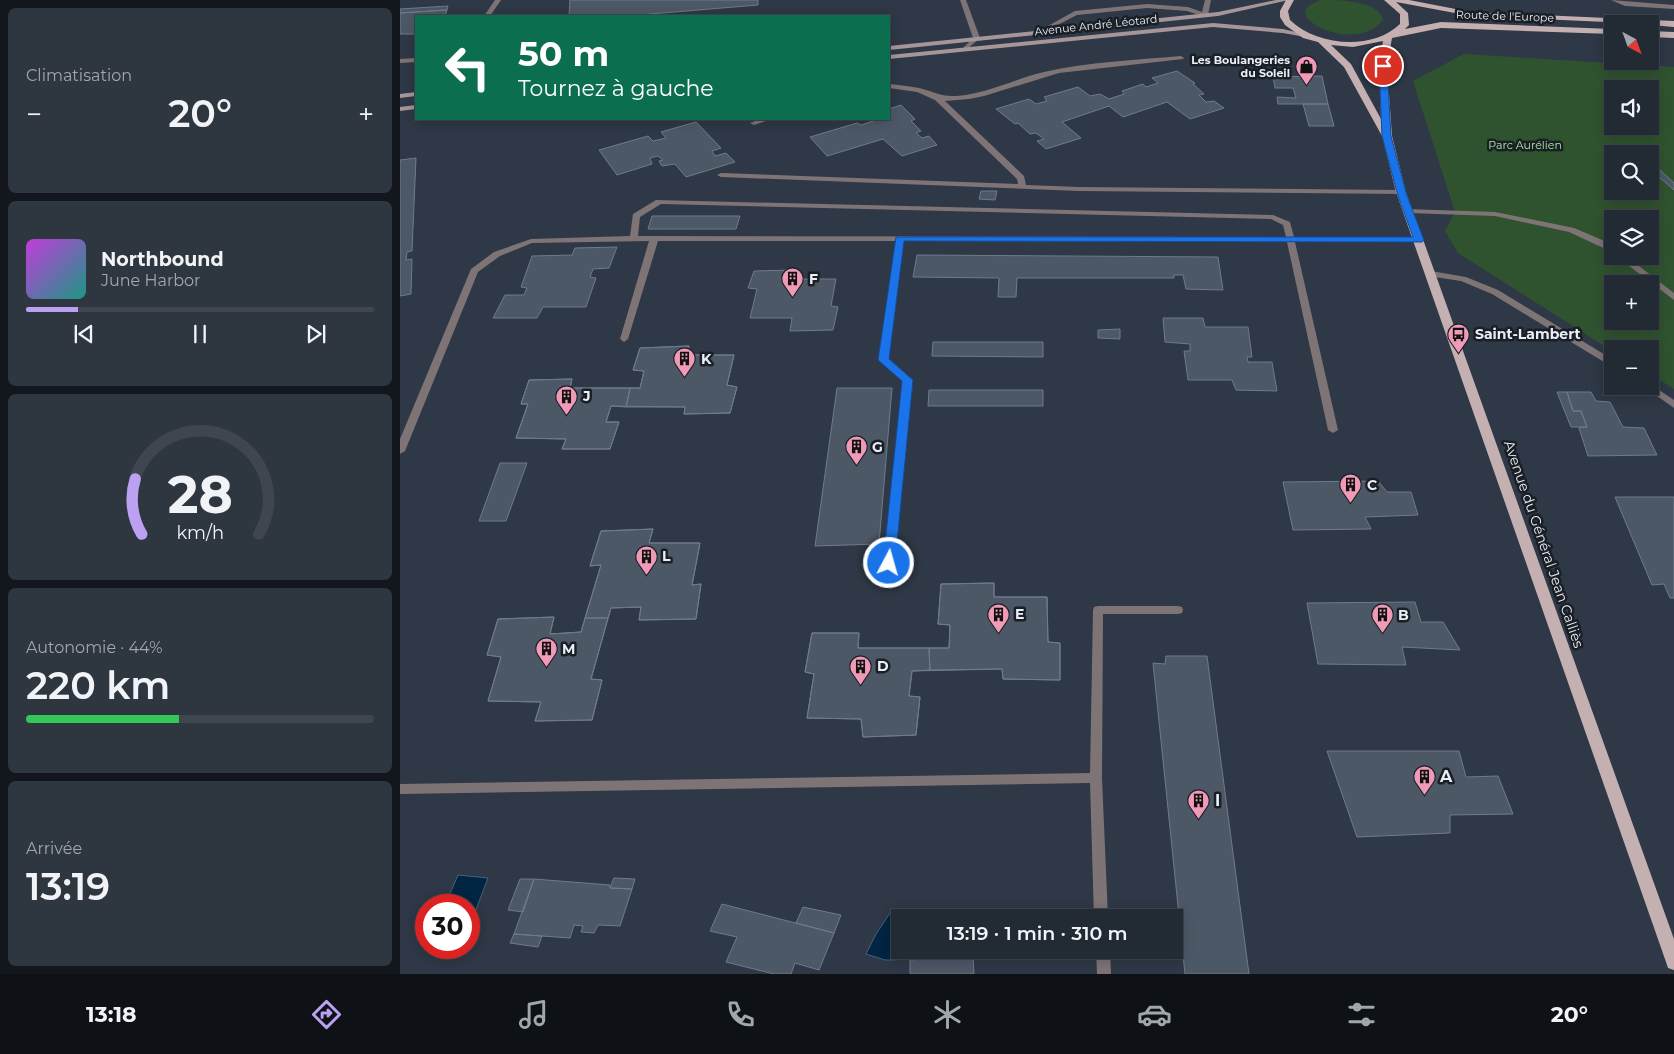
<!DOCTYPE html>
<html lang="fr">
<head>
<meta charset="utf-8">
<style>
	body { margin:0; font-family:Montserrat,sans-serif; background:#2e3640; color:#f1f3f6; height:100vh; display:flex; flex-direction:column; font-size:19px; white-space:nowrap }
	* { box-sizing:border-box; margin:0 }
	p { font-size:16px; color:#a2a7ac }
	.icon { flex:none; width:28px; height:28px; fill:none; stroke:currentColor; stroke-width:2; stroke-linecap:round; stroke-linejoin:round }
	.map { position:relative; flex:1; overflow:hidden }
	.side { display:flex; flex-direction:column; gap:8px; padding:8px; background:#13171d; width:400px }
	.side>* { flex:none }
	.top-card { position:absolute; left:15px; top:15px; width:475px; height:105px; border-radius:0px; box-shadow:0 2px 12px #0003,0 0 0 1px #3f464f; background:#0b6e4f; color:#fff; overflow:hidden }
	.needle { width:32px; rotate:139deg }
	.fabs { position:absolute; left:1204px; top:15px; display:grid; gap:10px }
	.fabs a { display:grid; place-items:center; width:55px; height:55px; border-radius:0px; background:#222a34; box-shadow:0 2px 12px #0003,0 0 0 1px #3f464f; font-size:25px }
	.speed { position:absolute; left:15px; top:894px; display:flex; gap:10px; font-size:25px; font-weight:700; text-align:center }
	.speed>* { display:grid; place-content:center; width:65px; height:65px; border-radius:50%; background:#222a34; box-shadow:0 2px 12px #0003,0 0 0 1px #3f464f; line-height:1 }
	.speed .limit { border:8px solid #d22; background:#fff; color:#111 }
	.pin { position:absolute; display:grid; place-items:center; width:42px; height:42px; color:#fff; margin:-21px; border:2px solid #fff; border-radius:50%; box-shadow:0 1px 5px #0007 }
	.me { position:absolute; width:55px; margin:-28px; rotate:6deg; stroke-linejoin:round; filter:drop-shadow(0 0 4px #0008) }
	.turn { display:flex; align-items:center; gap:18px; height:105px; padding:0 20px; font-size:22px }
	.turn .icon { width:65px; height:65px; stroke-width:2.5 }
	.turn b { display:block; font-size:35px; line-height:42px }
	.big { font-size:38px; font-weight:600; line-height:1.1 }
	.side .card { flex:1; display:flex; flex-direction:column; justify-content:center; gap:8px; min-width:0; padding:0 18px; border-radius:8px; background:#2e3640 }
	.side .dial { align-items:center; gap:0 }
	.dial svg { height:130px; overflow:visible; fill:none; stroke:#3f464f; stroke-width:7; stroke-linecap:round; text-anchor:middle }
	.dial text { fill:#f1f3f6; stroke:none }
	.song { display:flex; align-items:center; gap:15px }
	.cover { width:60px; height:60px; border-radius:8px; background:linear-gradient(135deg,hsl(290 70% 55%),hsl(170 70% 35%)) }
	.played { height:5px; border-radius:2px; background:linear-gradient(90deg,#bca0f2 15%,#3f464f 15%) }
	.keys { display:flex; justify-content:space-around; direction:ltr }
	.heat { display:flex; justify-content:space-between; align-items:center; font-size:28px; direction:ltr }
	.charge { height:8px; border-radius:4px; background:linear-gradient(90deg,#34c759 44%,#3f464f 0) }
	.trip { position:absolute; left:491px; top:909px; width:292px; height:50px; border-radius:0px; background:#222a34; box-shadow:0 2px 12px #0003,0 0 0 1px #3f464f; font-weight:600; line-height:50px; text-align:center }
	.dock { display:flex; height:80px; justify-content:space-around; align-items:center; background:#0e1115; color:#a2a7ac }
	.dock .icon { width:35px; height:35px }
	.dock .on { color:#bca0f2 }
	.dock b { font-size:22px; color:#f1f3f6 }
	main { display:flex; flex:1; min-height:0 }
	.map>svg:first-child { display:block }
	.green { fill:#30532f; fill-rule:evenodd }
	.water { fill:#012542; stroke:#476279 }
	.building { fill:#4d5867; stroke:#6f7b8b }
	.lines { fill:none; stroke-linecap:round; stroke-linejoin:round }
	.service { fill:#7e7475; fill-rule:evenodd }
	.minor { fill:#7e7475; fill-rule:evenodd }
	.secondary { fill:#a69697; fill-rule:evenodd }
	.primary { fill:#c4afb1; fill-rule:evenodd }
	.route { fill:#1a73e8; stroke:#114b97 }
	.labels { text-anchor:middle; dominant-baseline:central; stroke-width:5; stroke-linejoin:round; paint-order:stroke }
	.far-street-label { font-size:11px; fill:#e9eff8; stroke:#1a1f25 }
	.far-poi-label { font-size:11px; font-weight:bold; fill:#e9eff8; stroke:#1a1f25; text-anchor:end }
	.far-park-label { font-size:11px; fill:#a7eaa5; stroke:#1a1f25 }
	.poi-label { font-size:14px; font-weight:bold; fill:#e9eff8; stroke:#1a1f25; text-anchor:start }
	.street-label { font-size:14px; fill:#e9eff8; stroke:#1a1f25 }
	.near-poi-label { font-size:16px; font-weight:bold; fill:#e9eff8; stroke:#1a1f25; text-anchor:start }
</style>
</head>
<body>
<main>
<section class="side">
<div class="card"><p>Climatisation</p>
<div class="heat"><a>−</a><b class="big">20°</b><a>+</a></div>
</div>
<div class="card">
<div class="song"><i class="cover"></i><div><b>Northbound</b><p>June Harbor</p></div></div>
<div class="played"></div>
<div class="keys"><svg class="icon" aria-label="previous" viewBox="0 0 24 24"><path d="M18 5L8 12l10 7zM5 5v14"/></svg><svg class="icon" aria-label="pause" viewBox="0 0 24 24"><path d="M8 5v14M16 5v14"/></svg><svg class="icon" aria-label="next" viewBox="0 0 24 24"><path d="M6 5l10 7-10 7zM19 5v14"/></svg></div>
</div>
<div class="card dial"><svg viewBox="0 0 100 80">
<path d="M14 69A42 42 0 1 1 86 69"/>
<path d="M14 69A42 42 0 0 1 10 35" stroke="#bca0f2"/>
<text x="50" y="56" font-size="32" font-weight="700">28</text>
<text x="50" y="72" font-size="11">km/h</text>
</svg></div>
<div class="card"><p>Autonomie · 44%</p><b class="big">220 km</b><div class="charge"></div></div>
<div class="card"><p>Arrivée</p><b class="big">13:19</b></div>
</section>
<div class="map">
<svg width="1274" height="974" viewBox="0 0 1274 974">
	<rect width="100%" height="100%" fill="#2e3846"/>
	<path class="green" d="M920,0c19,0 59,0 63,20 -17,23 -61,16 -77,-3l-1,-7 5,-5z
		M1064,54l210,13v322l-24,-15v-25h-38v2l-154,-98 -13,-22 10,-19 -42,-131zM1212,89h38v37h-38zM1212,154h38v37h-38zM1212,219h38v37h-38zM1212,284h38v37h-38z"/>
	<path class="water" d="M58,875l30,3 -19,50v-23h-24z
		M536,911v6l-36,1v22l-2,3 -3,17h-10l-19,-6 10,-20 14,-21z"/>
	<path class="building" d="M170,0h188v5l-132,11h-57z
		M48,6l-1,4 -47,3v-4z
		M47,10l-2,6h-29v18h-16v-21z
		M777,71l18,12 -2,1 11,10 -5,1 7,7 8,-1 10,7 -34,11 -23,-17 -44,15 -14,-11 -47,16 19,16 -35,11 -9,-8 7,-2 -8,-6 -6,1 -12,-11 -3,1 -19,-15 33,-10 7,5 11,-3 -3,-4 34,-10 12,9 10,-2 9,5 15,-5 -2,-3 21,-7 3,3 12,-4 -6,-5z
		M922,76l6,28h-50l-1,-7 19,1 -3,-10h-18l-2,-11z
		M903,104h25l6,22h-25z
		M501,105l14,14 -4,2 10,10 -5,2 6,5 7,-2 8,9 -35,11 -19,-17 -56,17 -17,-19 47,-14 4,2 15,-5 -2,-1h15v-10z
		M296,122l25,26 -9,3 3,5 11,-3 9,9 -49,15 -11,-13 -13,2 -3,-5 4,-1 -5,-4 -8,2 2,6 -35,11 -18,-25 49,-14 5,5 13,-3 -5,-6z
		M16,158l-4,93 -5,1 -1,8 6,-1 -1,35 -11,2v-136z
		M1250,161l24,22v7l-24,-21z
		M581,191h16l-2,9 -16,-1z
		M252,216h88l-4,13h-88z
		M217,247l-8,21 -16,1 -3,8 6,1 -10,29h-43l-6,11h-44l12,-23h19l3,-7 -6,-1 11,-31 40,-1 3,-7z
		M517,255l301,2 5,33 -37,-1 -3,-14h-9v3h-157l-1,19h-18l1,-19 -86,-1z
		M394,270l-1,9h43l-5,27 7,1 -5,23 -43,1 2,-13h-42l7,-29 -9,-1 6,-17z
		M763,318h40l2,9h43l4,30h-5l1,5h24l5,29 -41,-1 -4,-10h-44l-4,-29h6v-7l-25,-2z
		M720,329v10l-22,-1v-8z
		M533,342h110v15l-111,-1z
		M289,346l-2,9h47l-7,30 10,2 -7,26 -46,1 1,-7 -74,-1 -5,16h13l-9,27h-48l4,-10 -50,-1 12,-34h-7l8,-24 43,-1 -2,9h70l4,-17 -11,-1 7,-22z
		M289,346l-2,9h47l-7,30 10,2 -7,26 -46,1 1,-7h-59l4,-19h10l4,-17 -11,-1 7,-22z
		M172,379l-2,9h60l-4,19 -15,-1 -5,16h13l-9,27h-48l4,-10 -50,-1 12,-34h-7l8,-24z
		M437,388h55l-13,156 -64,2z
		M529,390h114v16h-115z
		M1157,392h10l6,19h8l6,16h-16z
		M1167,392h24l5,9 14,1 13,25 21,1 13,27 -69,1 -9,-28 8,-1 -6,-16h-8z
		M100,463h27l-21,58h-27z
		M978,481l9,11h24l7,23 -53,2 6,12 -78,1 -10,-48z
		M1215,497h59v101h-4l-6,-14 -12,1z
		M253,529l-4,14h51l-8,42 9,-1 -5,35 -57,1 2,-13 -30,1 -20,71 11,1 -10,40 -57,1 6,-19 -53,-1 13,-44 -14,-2 11,-36 56,-2 -4,17 31,-2 20,-67 -11,1 11,-35z
		M253,529l-4,14h51l-8,42 9,-1 -5,35 -57,1 2,-13 -30,1 -3,10h-23l16,-53 -11,1 11,-35z
		M594,583v14h53l1,45 12,1v37l-57,-1 -1,-10 -90,2 -3,25 11,1 -4,38 -53,2 -2,-18 -54,-1 7,-44 -9,-2 7,-39h47l-1,15h91l1,-23 -12,-1 3,-40z
		M594,583v14h53l1,45 12,1v37l-57,-1 -1,-10 -72,1 -1,-22h20l1,-23 -12,-1 3,-40z
		M1015,602l6,20h22l17,28 -58,-3 4,18 -88,-1 -11,-61z
		M154,617l-4,17 31,-2 4,-14h23l-17,61 11,1 -10,40 -57,1 6,-19 -53,-1 13,-44 -14,-2 11,-36z
		M412,633h47l-1,15h71l1,22 -18,1 -3,25 11,1 -4,38 -53,2 -2,-18 -54,-1 7,-44 -9,-2z
		M766,656h41l42,318h-64l-32,-311 12,1z
		M927,751h132l7,26 32,-1 15,38 -63,1v18l-93,4z
		M214,878l21,1 -3,10 -22,-1z
		M120,879h14l-11,33 -15,-2z
		M134,879l76,6v3l22,1 -12,37 -22,-1 -4,8 -13,-1 2,-6 -9,-1 -4,13 -56,-4z
		M322,904l112,29 -15,37 -24,-7 -4,11h-17l-48,-12 11,-25 -27,-6z
		M403,907l38,8 -7,18 -38,-10z
		M114,934l28,2 -4,11 -28,-4z
		M573,956l1,18h-64v-14z"/>
	<g class="lines">
		<path class="service" d="M95,0h6l-11,16h-6z
			M560,0h6l14,38 -14,12 -3,-2 10,-10z
			M805,0h6l-3,15 -3,2 -18,-6 -40,-3 -70,7 -35,18 -5,-1 38,-21 72,-7 41,3 14,5z
			M1211,0l63,5v4l-49,-3z
			M16,58v4l-16,1v-4z
			M1006,209l89,3 79,16 33,14 5,4v6l-43,-20 -74,-16 -86,-3h-3z
			M1216,256h10l48,37v7z"/>
		<path class="minor" d="M781,56l3,2 -1,1 -124,14 -75,23 -15,3 -24,2 79,75 2,9 53,2 322,3 4,2 -4,2 -322,-3 -358,-14 -4,-2 4,-2 297,11 -1,-5 -82,-79 -18,-8 -28,-4v-4c10,1 20,2 30,4 14,3 21,9 37,8 31,-2 58,-17 88,-24 45,-10 91,-12 137,-16z
			M361,119h11l-18,6 -4,-2z
			M256,200l617,15 17,7 4,15 125,1 4,2 -4,2h-124l43,188 -5,3 -5,-3 -41,-188 -383,-1 -15,118 23,21 -18,183 -1,3h-8l-1,-3 18,-182 -23,-21 17,-119h-238l-30,98 -4,3 -4,-3 29,-98 -117,2 -32,13 -22,16 -73,179 -5,3v-15l71,-170 23,-17 37,-13 99,-3 3,-22zM261,204l610,15 12,6 3,12 -648,-1 2,-19z
			M1031,271l35,6 32,13 114,69v7l-3,-1 -117,-71 -31,-13 -33,-5 -1,-2z
			M1250,384l24,16v8l-31,-22h7z
			M698,606h80l4,1 1,3 -1,3 -4,1h-75l-1,164 6,140h-14l-4,-135 -690,11v-10l690,-11 3,-163 1,-3z
			M696,950h14l1,24h-14z"/>
		<path class="secondary" d="M876,0h13l-71,16 -329,34v-4l329,-34z
			M813,23l70,6 25,6 -3,2 -22,-4 -70,-6 -324,32v-4z
			M16,92v4l-16,2v-4z
			M16,105v4l-16,2v-4z"/>
		<path class="primary" d="M886,0h8l-6,11 2,9c27,26 82,31 110,4v-10l-16,-14h25l62,12 203,9v6l-24,-2v-1l-179,-8 -75,-14 12,11 1,12 -4,4 36,-7 171,7v5l-171,-6 -49,10 -5,28 5,70 14,56 268,747v31l-6,-2 -2,-6 -270,-770 -14,-56 -38,-69 -26,-25 -15,-4 -18,-13 -5,-8v-6zM983,41l-4,25 2,53 -30,-55 -20,-19 22,2z
			M1250,31l24,1v6l-24,-1z"/>
	</g>
	<path class="route" d="M983,63l4,3 4,70 16,60 17,44 -2,2 -518,-1 -15,118 24,21 -18,183 -2,3h-8l-2,-3 19,-182 -24,-21 18,-123h517l-15,-41 -16,-60 -3,-70z"/>
	<defs>
		<symbol id="shop-pin" viewBox="-11 -11 22 30"><path d="M0 17L-7.5 6A9.5 9.5 0 1 1 7.5 6Z" fill="#f09ab7" stroke="#1a1f25"/><path d="M-5-2.5h2.3a2.7 3.5 0 0 1 5.4 0H5L5.5 6h-11ZM-1.5-2.5h3a1.5 2.3 0 0 0-3 0Z" fill="#111"/></symbol>
		<symbol id="building-pin" viewBox="-11 -11 22 30"><path d="M0 17L-7.5 6A9.5 9.5 0 1 1 7.5 6Z" fill="#f09ab7" stroke="#1a1f25"/><path d="M-4-6H4V6H1V3H-1V6H-4ZM-2.5-4.3h1.7v1.8h-1.7ZM.8-4.3h1.7v1.8H.8ZM-2.5-1h1.7V.8h-1.7ZM.8-1h1.7V.8H.8Z" fill="#111"/></symbol>
		<symbol id="bus-pin" viewBox="-11 -11 22 30"><path d="M0 17L-7.5 6A9.5 9.5 0 1 1 7.5 6Z" fill="#f09ab7" stroke="#1a1f25"/><path d="M-5-6H5V4H4V6H2V4H-2V6H-4V4H-5ZM-3.5-4V0h7V-4ZM-3.5 1.2v1.5H-2V1.2ZM2 1.2v1.5H3.5V1.2Z" fill="#111"/></symbol>
	</defs>
	<g fill-rule="evenodd">
		<use href="#shop-pin" x="894" y="54" width="25" height="34"/>
		<use href="#building-pin" x="380" y="266" width="25" height="34"/>
		<use href="#bus-pin" x="1046" y="322" width="25" height="34"/>
		<use href="#building-pin" x="272" y="346" width="25" height="34"/>
		<use href="#building-pin" x="154" y="384" width="25" height="34"/>
		<use href="#building-pin" x="444" y="434" width="25" height="34"/>
		<use href="#building-pin" x="938" y="472" width="25" height="34"/>
		<use href="#building-pin" x="234" y="544" width="25" height="34"/>
		<use href="#building-pin" x="586" y="602" width="25" height="34"/>
		<use href="#building-pin" x="970" y="602" width="25" height="34"/>
		<use href="#building-pin" x="134" y="636" width="25" height="34"/>
		<use href="#building-pin" x="448" y="654" width="25" height="34"/>
		<use href="#building-pin" x="1012" y="764" width="25" height="34"/>
		<use href="#building-pin" x="786" y="788" width="25" height="34"/>
	</g>
	<g class="labels">
		<g class="far-street-label">
			<text transform="translate(1105 16) rotate(2)">Route de l'Europe</text>
			<text transform="translate(696 25) rotate(-6)">Avenue André Léotard</text>
		</g>
		<g class="far-poi-label">
			<text x="890" y="60">Les Boulangeries<tspan x="890" dy="13">du Soleil</tspan></text>
		</g>
		<g class="far-park-label">
			<text x="1125" y="145">Parc Aurélien</text>
		</g>
		<g class="poi-label">
			<text x="409" y="279">F</text>
			<text x="1075" y="334">Saint-Lambert</text>
			<text x="301" y="359">K</text>
			<text x="183" y="396">J</text>
			<text x="472" y="447">G</text>
			<text x="967" y="485">C</text>
			<text x="262" y="556">L</text>
			<text x="615" y="614">E</text>
			<text x="998" y="615">B</text>
			<text x="162" y="649">M</text>
			<text x="477" y="666">D</text>
		</g>
		<g class="street-label">
			<text transform="translate(1144 544) rotate(71)">Avenue du Général Jean Calliès</text>
		</g>
		<g class="near-poi-label">
			<text x="1040" y="776">A</text>
			<text x="815" y="800">I</text>
		</g>
	</g>
</svg>
<div class="fabs">
<a><svg class="needle" viewBox="-14 -14 28 28"><path d="M0-13l5 13h-10z" fill="#e53935"/><path d="M0 13l5-13h-10z" fill="#a2a7ac"/></svg></a>
<a><svg class="icon" aria-label="sound" viewBox="0 0 24 24"><path d="M4 9h4l5-4v14l-5-4H4zM17 9q2 3 0 6"/></svg></a>
<a><svg class="icon" aria-label="search" viewBox="0 0 24 24"><circle cx="10" cy="10" r="6"/><path d="M15 15l6 6"/></svg></a>
<a><svg class="icon" aria-label="layers" viewBox="0 0 24 24"><path d="M12 4l9 5-9 5-9-5zM3 14l9 5 9-5"/></svg></a>
<a>+</a>
<a>−</a>
</div>
<div class="speed"><div class="limit">30</div></div>
<div class="pin" style="left:983px;top:66px;background:#d93025"><svg class="icon" aria-label="arrive" viewBox="0 0 24 24"><path d="M6 21V4h12l-3 4 3 4H6"/></svg></div>
<svg class="me" style="left:489px;top:563px" viewBox="-20 -20 40 40"><circle r="17" fill="#1a73e8" stroke="#fff" stroke-width="3"/><path d="M0-11L8 9 0 5-8 9z" fill="#fff"/></svg>
<div class="trip">13:19 · 1 min · 310 m</div>
<div class="top-card">
<div class="turn"><svg class="icon" aria-label="left" viewBox="0 0 24 24"><path d="M17 20v-9H6M10 6l-5 5 5 5"/></svg><div><b>50 m</b>Tournez à gauche</div></div>
</div>
</div>
</main>
<nav class="dock">
<b>13:18</b>
<svg class="icon on" aria-label="directions" viewBox="0 0 24 24"><path d="M12 3l9 9-9 9-9-9zM9 14v-3h6M13 9l2 2-2 2"/></svg>
<svg class="icon" aria-label="music" viewBox="0 0 24 24"><path d="M9 18V5l10-2v13"/><circle cx="6" cy="18" r="3"/><circle cx="16" cy="16" r="3"/></svg>
<svg class="icon" aria-label="phone" viewBox="0 0 24 24"><path d="M5 4h4l2 5-3 2q2 4 5 5l2-3 5 2v4C11 20 4 13 5 4z"/></svg>
<svg class="icon" aria-label="climate" viewBox="0 0 24 24"><path d="M12 3v18M4 7l16 10M4 17L20 7"/></svg>
<svg class="icon" aria-label="car" viewBox="0 0 24 24"><path d="M5 17H2v-5l4-1 3-4h7l3 4 3 1v5h-3M9 17h6M6 11h13"/><circle cx="7" cy="17" r="2"/><circle cx="17" cy="17" r="2"/></svg>
<svg class="icon" aria-label="filters" viewBox="0 0 24 24"><path d="M4 7h16M4 17h16"/><circle cx="9" cy="7" r="2"/><circle cx="15" cy="17" r="2"/></svg>
<b>20°</b>
</nav>
</body>
</html>
